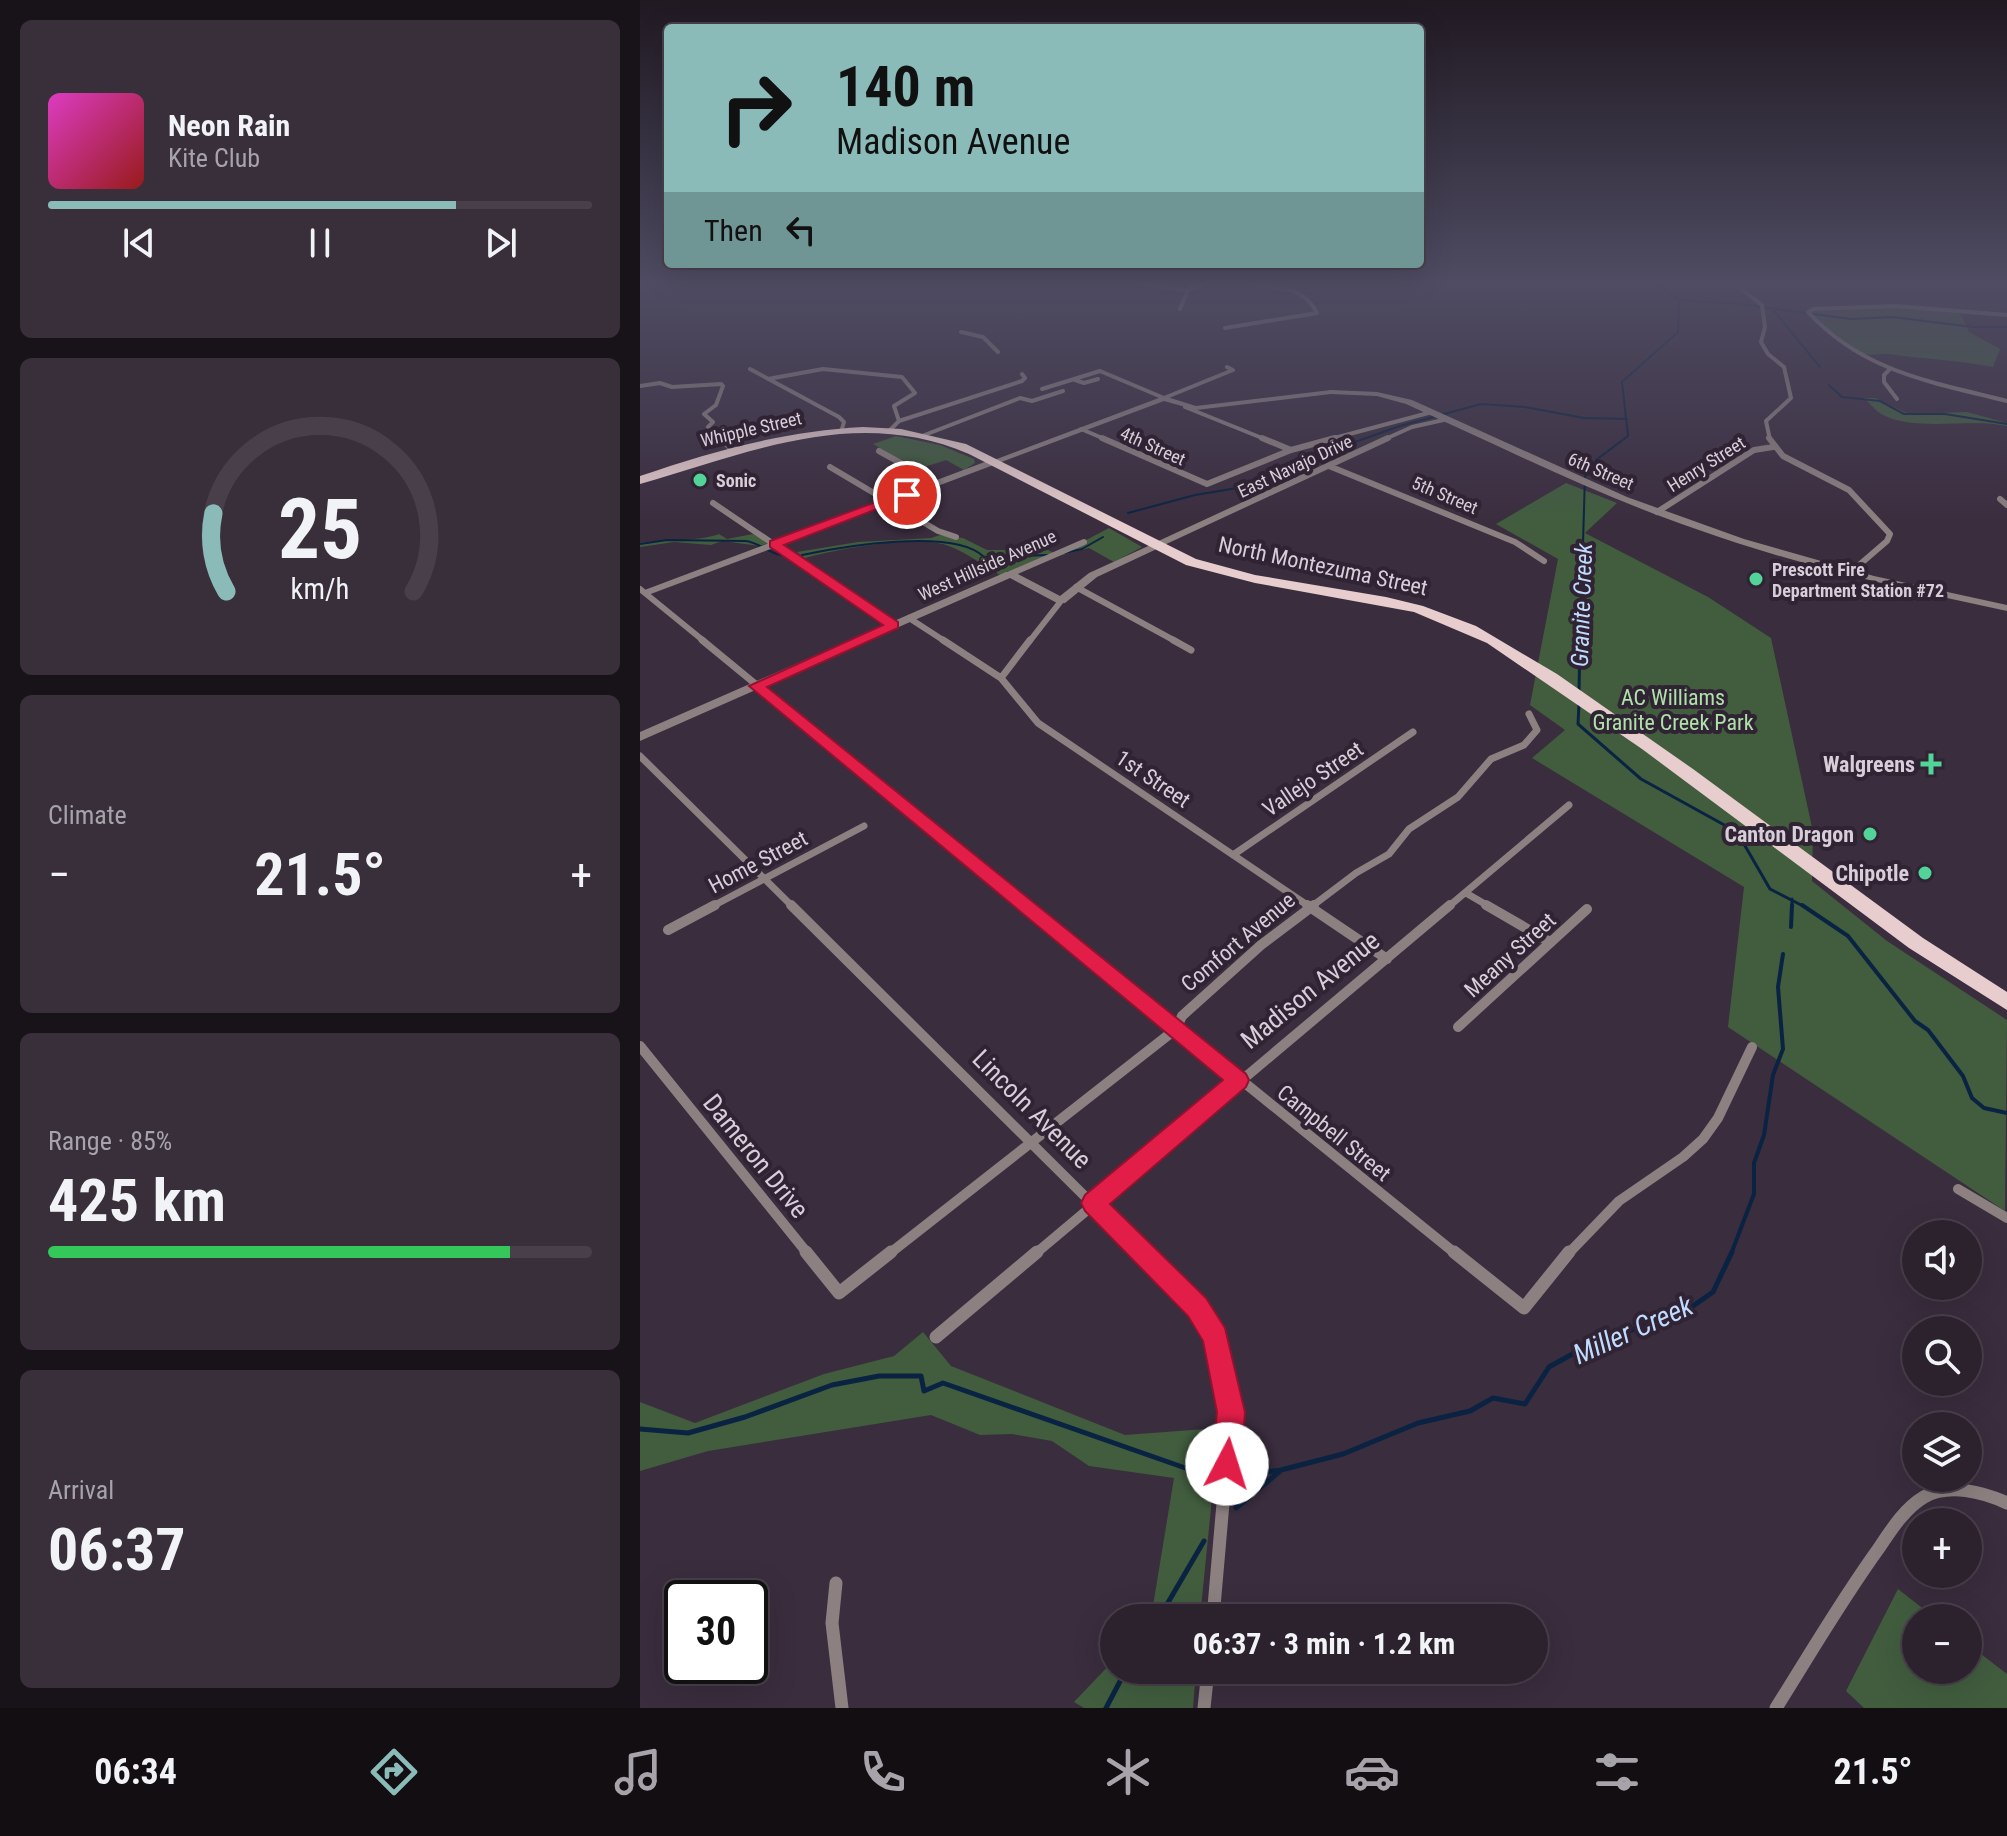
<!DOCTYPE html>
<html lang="en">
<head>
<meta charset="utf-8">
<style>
	body { margin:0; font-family:"Roboto Condensed",sans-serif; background:#382f3a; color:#f1f3f6; height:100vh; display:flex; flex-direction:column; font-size:30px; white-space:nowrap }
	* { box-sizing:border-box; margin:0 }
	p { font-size:26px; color:#a6a4aa }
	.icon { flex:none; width:44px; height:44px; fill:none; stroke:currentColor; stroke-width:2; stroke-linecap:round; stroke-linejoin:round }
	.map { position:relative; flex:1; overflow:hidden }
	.side { display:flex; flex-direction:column; gap:20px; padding:20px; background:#181319; width:640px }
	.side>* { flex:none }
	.hud { position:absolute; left:24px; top:24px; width:760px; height:244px; border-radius:8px; box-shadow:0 8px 32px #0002,0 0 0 2px #483f4a; background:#8bbbb9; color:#111; overflow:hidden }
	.fabs { position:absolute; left:1262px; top:1220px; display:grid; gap:16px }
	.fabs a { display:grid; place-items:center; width:80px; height:80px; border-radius:50%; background:#2c222e; box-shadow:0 8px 32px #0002,0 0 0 2px #483f4a; font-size:40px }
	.speed { position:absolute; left:24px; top:1580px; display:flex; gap:16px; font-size:40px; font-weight:700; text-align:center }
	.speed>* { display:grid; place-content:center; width:104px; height:104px; border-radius:50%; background:#2c222e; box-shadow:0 8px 32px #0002,0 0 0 2px #483f4a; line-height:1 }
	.speed .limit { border:4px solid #111; border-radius:12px; background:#fff; color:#111 }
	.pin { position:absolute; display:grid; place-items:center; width:68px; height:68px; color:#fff; margin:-34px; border:4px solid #fff; border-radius:50%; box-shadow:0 2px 8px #0007 }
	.me { position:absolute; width:88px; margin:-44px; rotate:5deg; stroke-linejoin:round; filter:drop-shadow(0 0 6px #0008) }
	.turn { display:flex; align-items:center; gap:28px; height:168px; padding:0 40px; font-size:36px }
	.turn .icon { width:104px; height:104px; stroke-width:2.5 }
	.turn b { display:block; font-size:56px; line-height:68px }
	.then { display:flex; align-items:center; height:76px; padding:0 40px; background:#0003; gap:16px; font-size:30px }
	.big { font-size:60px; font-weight:700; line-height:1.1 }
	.side .card { flex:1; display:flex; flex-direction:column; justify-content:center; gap:12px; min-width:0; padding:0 28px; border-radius:12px; background:#382f3a }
	.side .dial { align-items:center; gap:0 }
	.dial svg { height:208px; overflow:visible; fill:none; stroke:#483f4a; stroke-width:7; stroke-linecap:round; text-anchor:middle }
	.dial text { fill:#f1f3f6; stroke:none }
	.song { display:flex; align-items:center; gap:24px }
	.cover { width:96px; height:96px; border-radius:12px; background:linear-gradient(135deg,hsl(310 70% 55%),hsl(0 70% 35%)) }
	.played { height:8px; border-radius:4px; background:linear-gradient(90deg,#8bbbb9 75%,#483f4a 75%) }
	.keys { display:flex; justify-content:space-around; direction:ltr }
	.heat { display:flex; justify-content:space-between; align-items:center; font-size:44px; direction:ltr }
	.charge { height:12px; border-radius:6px; background:linear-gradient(90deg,#34c759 85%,#483f4a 0) }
	.trip { position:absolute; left:460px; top:1604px; width:448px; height:80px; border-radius:40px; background:#2c222e; box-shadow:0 8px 32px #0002,0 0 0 2px #483f4a; font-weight:700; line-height:80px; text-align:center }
	.menu { display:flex; height:128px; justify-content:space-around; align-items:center; background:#120e12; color:#a6a4aa }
	.menu .icon { width:56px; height:56px }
	.menu .on { color:#8bbbb9 }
	.menu b { font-size:36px; color:#f1f3f6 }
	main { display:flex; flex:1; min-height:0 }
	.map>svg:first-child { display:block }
	.green { fill:#415d3e }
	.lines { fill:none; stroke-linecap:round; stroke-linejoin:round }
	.stream-far3 { stroke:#0b2342; stroke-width:2 }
	.stream-far2 { stroke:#0b2342; stroke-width:3 }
	.stream-far1 { stroke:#0b2342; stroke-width:4 }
	.stream { stroke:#0b2342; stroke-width:5 }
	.minor-far4 { stroke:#8c8080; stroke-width:4 }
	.minor-far3 { stroke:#8c8080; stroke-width:6 }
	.minor-far2 { stroke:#8c8080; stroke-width:7 }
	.minor-far1 { stroke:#8c8080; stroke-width:10 }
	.minor { stroke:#8c8080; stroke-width:13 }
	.tertiary { fill:#8c8080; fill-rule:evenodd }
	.primary { fill:#e7cdcd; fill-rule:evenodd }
	.route { fill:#e11d48; stroke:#92132f; stroke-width:2 }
	.poi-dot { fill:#52d397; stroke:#302333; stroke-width:3 }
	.labels { text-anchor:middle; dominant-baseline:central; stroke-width:8; stroke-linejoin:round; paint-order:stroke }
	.far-street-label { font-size:18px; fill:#d7ced9; stroke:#302333 }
	.far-poi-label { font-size:18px; font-weight:bold; fill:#d7ced9; stroke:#302333; text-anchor:start }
	.street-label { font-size:22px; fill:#d7ced9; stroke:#302333 }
	.park-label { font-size:22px; fill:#aee2a8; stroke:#302333 }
	.poi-label { font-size:22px; font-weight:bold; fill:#d7ced9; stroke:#302333; text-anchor:end }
	.water-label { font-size:24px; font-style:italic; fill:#c0dbfe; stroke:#302333 }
	.near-street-label { font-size:26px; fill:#d7ced9; stroke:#302333 }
	.near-water-label { font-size:28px; font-style:italic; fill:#c0dbfe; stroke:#302333 }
</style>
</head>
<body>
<main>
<section class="side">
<div class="card">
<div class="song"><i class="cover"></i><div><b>Neon Rain</b><p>Kite Club</p></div></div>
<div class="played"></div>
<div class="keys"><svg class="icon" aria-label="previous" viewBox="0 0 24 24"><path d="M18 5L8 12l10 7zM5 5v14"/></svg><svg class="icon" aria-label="pause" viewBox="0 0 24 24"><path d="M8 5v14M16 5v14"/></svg><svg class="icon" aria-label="next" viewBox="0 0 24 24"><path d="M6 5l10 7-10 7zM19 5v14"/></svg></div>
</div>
<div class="card dial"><svg viewBox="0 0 100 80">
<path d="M14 69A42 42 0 1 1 86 69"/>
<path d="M14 69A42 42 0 0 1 9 39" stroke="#8bbbb9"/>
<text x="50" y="56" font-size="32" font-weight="700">25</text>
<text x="50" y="72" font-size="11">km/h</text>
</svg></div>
<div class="card"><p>Climate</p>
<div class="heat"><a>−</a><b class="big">21.5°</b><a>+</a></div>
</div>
<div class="card"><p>Range · 85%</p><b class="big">425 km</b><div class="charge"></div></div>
<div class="card"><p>Arrival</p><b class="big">06:37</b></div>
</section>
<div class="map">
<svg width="1367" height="1708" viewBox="0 0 1367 1708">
	<rect width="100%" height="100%" fill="#3a2d3e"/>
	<path class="green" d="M1238,306l81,5 10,21 31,17 -7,18c-35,-7 -69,-8 -104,-13 -8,-1 -17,2 -25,0 -22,-6 -39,-24 -53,-41l8,-3z
		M1224,398h11l34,16 58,-2 40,11v3c-37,-8 -91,6 -124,-11 -7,-3 -13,-12 -19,-17z
		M256,436l44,9 34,14 1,4 -11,7 -18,-10 -28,9 -45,-25z
		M926,483l51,20 -32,30 123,64 63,41 42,194 -1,49 75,60 120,79 -2,191 -277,-184 16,-140 -212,-129 33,-28 -35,-25 28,-146 -62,-35z
		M469,528l33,19 -28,15 -25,-14 -35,9z
		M79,534l8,5 26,-5 16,9 -9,3 -38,-5 -11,4 -37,-3 -34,5v-4c25,-4 57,-1 79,-9z
		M300,535l23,3 24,12h61l6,3 -54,22c-17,-10 -36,-24 -54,-30 -32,-10 -109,4 -141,13l-8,-6 61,-10 73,-4z
		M283,1332l28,34 174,69 94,-7 -19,190h-49l23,-140 -85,-12 -37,-25 -40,-7 -32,1 -49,-20 -223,36 -68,20v-69l55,21 129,-49 70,-18z
		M1258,1589l37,29h-19v52h52v-26l39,30v34h-143l-18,-17z
		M474,1660v10h82l-3,38h-109l-10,-6z"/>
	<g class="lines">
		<path class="stream-far3" d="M1039,300l61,4 111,15 42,-2 80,10h34
			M1134,311l46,56
			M1189,385l13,12 38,4 24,13h41l62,10
			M488,513l67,-18 66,-11 36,-15 21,-14 82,-29 81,-22 44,3 59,11 43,1
			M0,544l27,-4 79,1c15,2 26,15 40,15
			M425,553l17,-4 21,-12
			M162,555c38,-8 152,-28 182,2l65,-2
			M940,642l5,-166 11,-16 32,-24 -6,-54 56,-50 1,-32 -18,-15"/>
		<path class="stream-far2" d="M939,692l1,-52
			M939,704l-1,20 63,55 96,53 33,57 35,18
			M1152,907v-8"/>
		<path class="stream-far1" d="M1162,905l46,31 67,85 13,9 35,46 9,22 12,10 23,5
			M1151,927l1,-22
			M1091,1254l23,-60v-31l10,-28 9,-60 10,-26 -5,-62 5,-33"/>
		<path class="stream" d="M0,1429l48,4 57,-16 87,-32 47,-9h42l3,15 19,-8 248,87 25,5
			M597,1476l44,-6 62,-16 75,-31 52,-12 23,-13 32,6 24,-37 27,-15 117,-46 20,-14 19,-40
			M596,1508l43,-36
			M519,1618l45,-77
			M466,1708l20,-38"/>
		<path class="minor-far4" d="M504,285l44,5 3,-5
			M1096,285l26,20 3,22 -4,15 7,12 16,13 7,31 -25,23 4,19
			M540,309l8,-19 16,-5
			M1367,315l-112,-9 -81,3 -6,3c55,60 124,70 199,89
			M585,328l92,-15c-12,-26 -40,-26 -66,-28
			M321,332l22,5 15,15
			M110,369l89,48 5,5 -3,10
			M1249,370l-5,5v7l13,17
			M128,379l55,-10 79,8 13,16 -21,13 5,15 -11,11
			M435,380l9,3 14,-4
			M0,386l20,-3 12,4 49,-3 2,2 -7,19 -12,9 9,8 -5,5 14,13
			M402,389l58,-18 64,27 69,-28 -6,-3
			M545,407l82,33
			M259,421l123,-40 3,-3 -3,-4
			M441,429l26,11
			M282,436l98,-38 12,3 31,-10
			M687,440l105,-28
			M743,440l29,-13 36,-8"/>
		<path class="minor-far3" d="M80,438l12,11
			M462,438l105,46 84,-34 44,-12
			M622,438l29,12
			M1129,438l14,18 66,34 41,44 -3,7 -36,31
			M239,451l58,32
			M689,466l186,76 29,19
			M190,467l108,64 18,6
			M1360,499l7,6
			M73,503l180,122
			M1017,512l97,-62 19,-3
			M517,545l231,-107
			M370,574l74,-32
			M436,587l101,55
			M0,589l65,53
			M5,593l348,-131
			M269,618l37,24
			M389,642l32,-41"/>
		<path class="minor-far2" d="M62,640l325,267
			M303,640l58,38 37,45 272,184
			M533,640l18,10
			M361,678l29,-38
			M0,756l153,151
			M593,855l180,-123
			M826,893l24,14
			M71,907l153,-81
			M671,907l45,-34 33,-19 20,-25 49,-32 33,-38 33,-14 13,-15 -8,-16
			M808,907l121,-102"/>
		<path class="minor-far1" d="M151,905l352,349
			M385,905l431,349
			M667,905l80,54
			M846,905l64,37
			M28,930l47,-25
			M818,1027l129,-118
			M0,1046l168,208
			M1318,1189l49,29
			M249,1254l287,-225 6,-13 79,-71 53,-40
			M395,1254l415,-349
			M928,1254l51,-53 64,-44 20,-18 15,-21 34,-71"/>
		<path class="minor" d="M166,1252l33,41 52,-41
			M501,1252l56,55 19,30 15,75 -18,206
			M814,1252l70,56 45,-56
			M296,1337l101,-85
			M196,1583l-4,40 10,85
			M564,1708l4,-38
			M1136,1708c34,-54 66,-109 103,-160 12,-18 26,-40 45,-51 25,-14 59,-5 83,6"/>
		<path class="tertiary" d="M691,390l46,2 35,8 215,97 117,42 130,37 133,29v6c-105,-22 -210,-46 -311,-82 -100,-34 -194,-82 -290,-125l-29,-8 -46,-2 -135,16 -32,-9 -168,63 -7,-2 175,-66 32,10z
			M517,542l5,3 -1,2 -64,30 -32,26h-8l-47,-25 -370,163v-9l366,-160h8l46,24 29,-23z"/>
		<path class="primary" d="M223,427l38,2 65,15 230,115 59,16 131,22 37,9 53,20 81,48 136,95 230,169 84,54v18l-98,-62 -267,-199 -155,-106 -73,-31 -159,-29 -69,-18 -217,-111c-113,-49 -220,-1 -329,30v-8c73,-25 145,-45 223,-49z"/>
	</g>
	<linearGradient id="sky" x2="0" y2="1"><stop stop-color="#201922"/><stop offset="0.54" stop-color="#4f4c63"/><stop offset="1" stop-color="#4f4c63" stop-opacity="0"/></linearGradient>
	<rect width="1367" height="524" fill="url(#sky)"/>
	<path class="route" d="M263,492l10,3 -129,50 114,77v6l-131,59 479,387 3,6 -3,7 -136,117 96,94 19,30 20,84 -4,52 -4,11 -10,4 -11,-4 -4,-11 5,-52 -14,-71 -15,-25 -103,-105 -4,-8 4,-8 138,-115 -474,-394 134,-61 -113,-78v-6z"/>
	<g class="poi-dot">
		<circle cx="60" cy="480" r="8"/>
		<circle cx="1116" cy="579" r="8"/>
		<path d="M1287 752h8v8h8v8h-8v8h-8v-8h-8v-8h8z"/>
		<circle cx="1230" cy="834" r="8"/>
		<circle cx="1285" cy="873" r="8"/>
	</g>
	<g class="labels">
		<g class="far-street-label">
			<text transform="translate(111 429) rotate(-13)">Whipple Street</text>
			<text transform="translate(513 446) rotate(24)">4th Street</text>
			<text transform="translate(1066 464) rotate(-32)">Henry Street</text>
			<text transform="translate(655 466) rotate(-25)">East Navajo Drive</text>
			<text transform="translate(961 471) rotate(23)">6th Street</text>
			<text transform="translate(805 495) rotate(23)">5th Street</text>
			<text transform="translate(347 565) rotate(-24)">West Hillside Avenue</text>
		</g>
		<g class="far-poi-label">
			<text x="76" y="480">Sonic</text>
			<text x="1132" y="569">Prescott Fire<tspan x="1132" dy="21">Department Station #72</tspan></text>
		</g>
		<g class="street-label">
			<text transform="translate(683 566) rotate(12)">North Montezuma Street</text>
			<text transform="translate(513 779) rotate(34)">1st Street</text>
			<text transform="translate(673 779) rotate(-34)">Vallejo Street</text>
			<text transform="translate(118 862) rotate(-28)">Home Street</text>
			<text transform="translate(598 942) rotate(-40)">Comfort Avenue</text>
			<text transform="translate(870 955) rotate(-42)">Meany Street</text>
			<text transform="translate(694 1133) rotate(39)">Campbell Street</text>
		</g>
		<g class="park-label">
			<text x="1033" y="697">AC Williams<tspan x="1033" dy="25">Granite Creek Park</tspan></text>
		</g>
		<g class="poi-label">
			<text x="1275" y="764">Walgreens</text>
			<text x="1214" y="834">Canton Dragon</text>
			<text x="1269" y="873">Chipotle</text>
		</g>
		<g class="water-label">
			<text transform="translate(942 605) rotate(-88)">Granite Creek</text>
		</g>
		<g class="near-street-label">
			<text transform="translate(670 990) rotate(-39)">Madison Avenue</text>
			<text transform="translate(392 1109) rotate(45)">Lincoln Avenue</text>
			<text transform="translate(116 1156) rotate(51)">Dameron Drive</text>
		</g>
		<g class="near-water-label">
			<text transform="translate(993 1330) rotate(-24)">Miller Creek</text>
		</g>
	</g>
</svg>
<div class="fabs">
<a><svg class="icon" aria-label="sound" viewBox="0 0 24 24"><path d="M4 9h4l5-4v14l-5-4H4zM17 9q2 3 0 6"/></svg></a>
<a><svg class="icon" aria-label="search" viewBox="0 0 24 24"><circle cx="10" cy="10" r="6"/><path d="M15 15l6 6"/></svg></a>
<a><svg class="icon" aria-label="layers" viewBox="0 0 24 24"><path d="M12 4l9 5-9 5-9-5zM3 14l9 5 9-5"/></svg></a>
<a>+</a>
<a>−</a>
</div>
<div class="speed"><div class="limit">30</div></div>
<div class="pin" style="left:267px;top:495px;background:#d93025"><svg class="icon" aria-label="arrive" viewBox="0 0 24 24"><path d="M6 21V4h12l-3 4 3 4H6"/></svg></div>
<svg class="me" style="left:587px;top:1464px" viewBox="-20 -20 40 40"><circle r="19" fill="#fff"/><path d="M0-13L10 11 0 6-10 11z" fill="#e11d48"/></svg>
<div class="trip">06:37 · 3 min · 1.2 km</div>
<div class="hud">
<div class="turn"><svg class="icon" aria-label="right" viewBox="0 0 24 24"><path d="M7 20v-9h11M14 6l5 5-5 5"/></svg><div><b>140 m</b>Madison Avenue</div></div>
<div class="then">Then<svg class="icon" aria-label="left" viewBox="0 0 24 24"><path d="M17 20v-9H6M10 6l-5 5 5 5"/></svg></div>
</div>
</div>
</main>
<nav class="menu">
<b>06:34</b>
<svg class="icon on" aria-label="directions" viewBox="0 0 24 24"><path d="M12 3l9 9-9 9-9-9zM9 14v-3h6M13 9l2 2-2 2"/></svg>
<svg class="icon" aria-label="music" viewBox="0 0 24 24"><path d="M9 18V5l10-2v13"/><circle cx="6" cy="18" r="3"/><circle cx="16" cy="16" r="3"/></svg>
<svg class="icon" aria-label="phone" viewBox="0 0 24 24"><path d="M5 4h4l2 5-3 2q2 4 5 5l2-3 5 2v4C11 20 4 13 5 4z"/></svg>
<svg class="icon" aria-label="climate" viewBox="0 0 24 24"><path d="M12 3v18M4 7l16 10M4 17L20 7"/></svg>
<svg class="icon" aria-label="car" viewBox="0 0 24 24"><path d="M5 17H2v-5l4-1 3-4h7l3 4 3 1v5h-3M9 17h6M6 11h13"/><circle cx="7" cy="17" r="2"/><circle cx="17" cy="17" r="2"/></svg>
<svg class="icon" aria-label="filters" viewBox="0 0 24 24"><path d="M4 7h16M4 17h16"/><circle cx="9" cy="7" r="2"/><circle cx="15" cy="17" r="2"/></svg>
<b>21.5°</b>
</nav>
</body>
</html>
